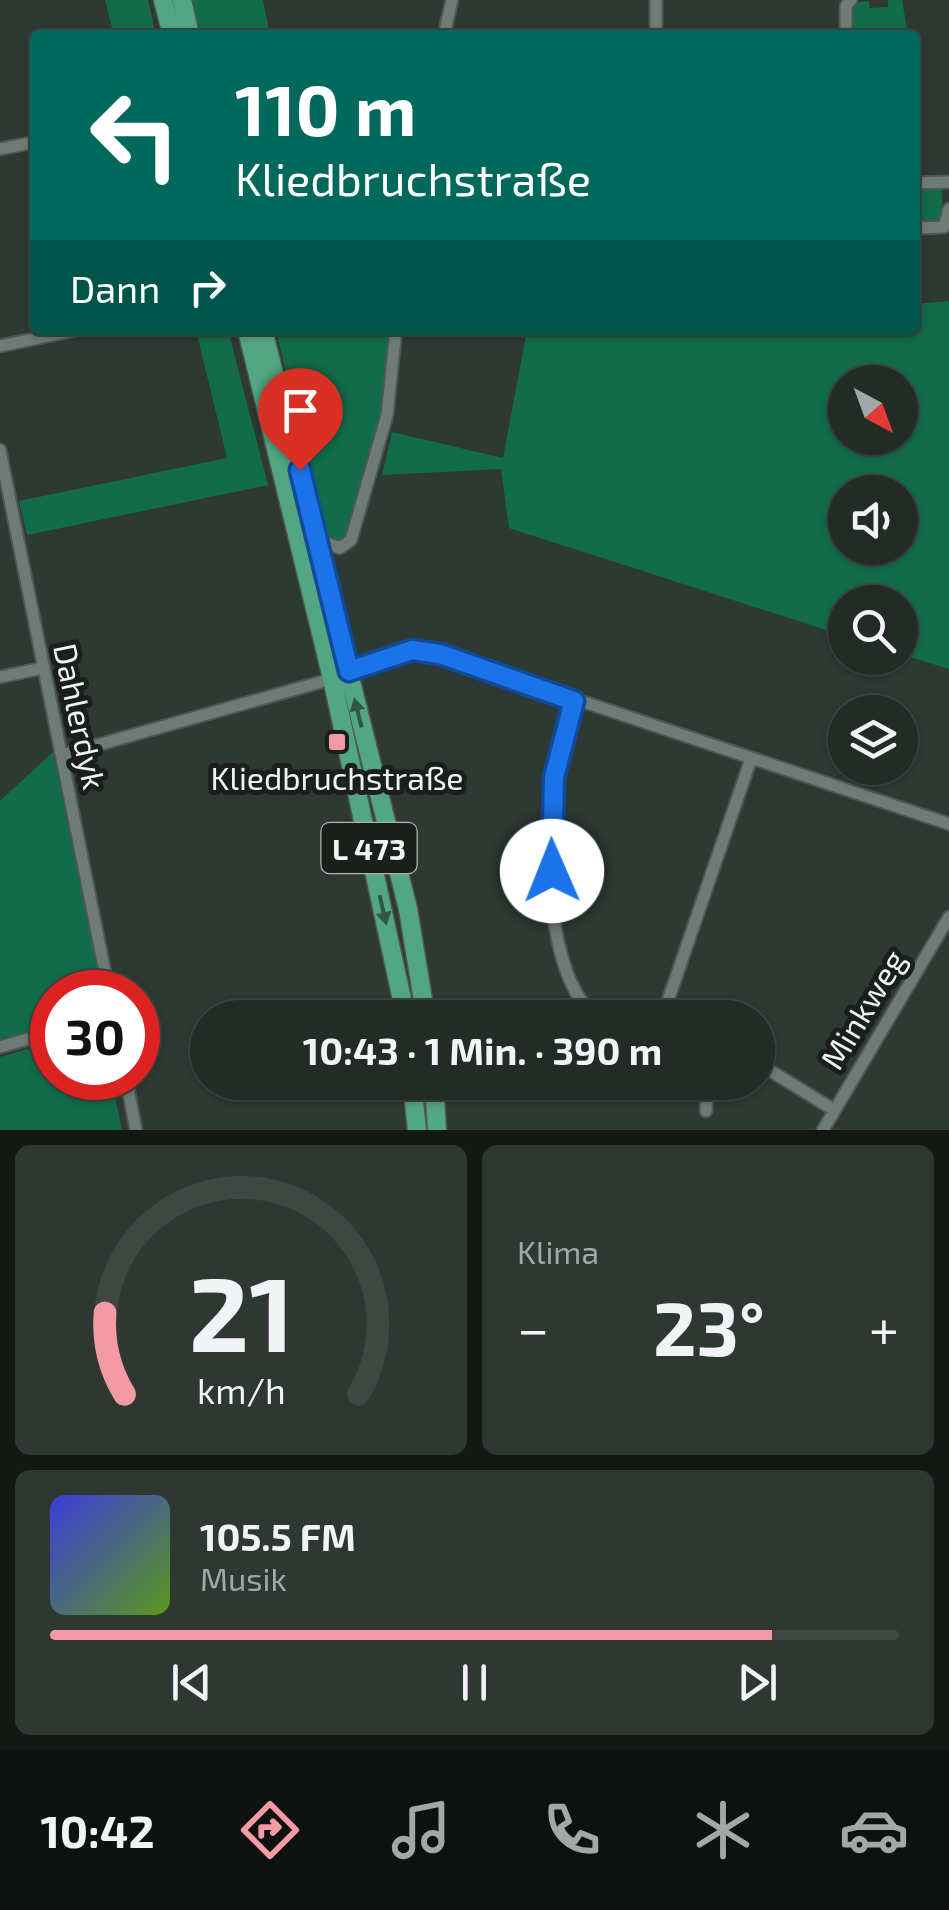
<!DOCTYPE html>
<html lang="de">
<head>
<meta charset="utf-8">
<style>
	body { margin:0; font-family:"Exo 2",sans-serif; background:#2e3732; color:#f1f3f6; height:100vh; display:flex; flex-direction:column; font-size:38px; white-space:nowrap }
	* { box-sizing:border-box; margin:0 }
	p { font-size:32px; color:#a2a7a7 }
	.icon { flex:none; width:55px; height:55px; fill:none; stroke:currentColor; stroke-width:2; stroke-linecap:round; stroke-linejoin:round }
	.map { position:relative; height:1130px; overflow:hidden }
	.details { display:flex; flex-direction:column; gap:15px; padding:15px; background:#131815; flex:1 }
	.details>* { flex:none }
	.hud { position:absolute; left:30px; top:30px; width:890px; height:305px; border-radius:10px; box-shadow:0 2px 8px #0004,0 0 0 2px #3f4743; background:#00695c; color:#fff; overflow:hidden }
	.needle { width:65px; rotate:139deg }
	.fabs { position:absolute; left:828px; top:365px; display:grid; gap:20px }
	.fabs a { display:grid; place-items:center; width:90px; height:90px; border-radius:50%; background:#222b26; box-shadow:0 2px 8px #0004,0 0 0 2px #3f4743; font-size:50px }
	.speed { position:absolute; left:30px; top:970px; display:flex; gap:20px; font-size:50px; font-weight:700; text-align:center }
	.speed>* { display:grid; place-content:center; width:130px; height:130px; border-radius:50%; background:#222b26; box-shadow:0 2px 8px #0004,0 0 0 2px #3f4743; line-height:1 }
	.speed .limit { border:15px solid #d22; background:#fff; color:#111 }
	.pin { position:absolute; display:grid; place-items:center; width:85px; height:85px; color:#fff; margin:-102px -42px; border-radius:50% 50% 50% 0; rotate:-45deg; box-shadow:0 0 10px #0007 }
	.pin .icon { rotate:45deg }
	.me { position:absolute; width:110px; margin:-55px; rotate:359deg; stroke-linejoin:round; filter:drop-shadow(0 0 8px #0008) }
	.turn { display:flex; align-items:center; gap:35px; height:210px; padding:0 40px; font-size:45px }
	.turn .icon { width:130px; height:130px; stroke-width:2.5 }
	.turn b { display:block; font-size:70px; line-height:85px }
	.then { display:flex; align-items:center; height:95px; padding:0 40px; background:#0003; gap:20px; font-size:38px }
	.big { font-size:75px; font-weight:700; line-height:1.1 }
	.details .tile { flex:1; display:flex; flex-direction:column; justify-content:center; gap:15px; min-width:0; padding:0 35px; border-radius:15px; background:#2e3732 }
	.details .dial { align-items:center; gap:0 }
	.dial svg { height:260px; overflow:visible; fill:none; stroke:#3f4743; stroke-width:7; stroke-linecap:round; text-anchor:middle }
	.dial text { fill:#f1f3f6; stroke:none }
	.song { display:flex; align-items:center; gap:30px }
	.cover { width:120px; height:120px; border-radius:15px; background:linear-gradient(135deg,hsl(240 70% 55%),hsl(90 70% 35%)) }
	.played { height:10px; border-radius:5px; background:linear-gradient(90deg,#f49aa4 85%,#3f4743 85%) }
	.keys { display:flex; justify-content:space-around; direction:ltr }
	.heat { display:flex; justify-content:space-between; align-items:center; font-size:55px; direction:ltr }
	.details .tiles { flex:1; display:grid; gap:15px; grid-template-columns:1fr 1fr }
	.tile:last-child { grid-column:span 2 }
	.trip { position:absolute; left:190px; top:1000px; width:585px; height:100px; border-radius:50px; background:#222b26; box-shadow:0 2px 8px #0004,0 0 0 2px #3f4743; font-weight:700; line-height:100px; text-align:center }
	.tab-bar { display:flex; height:160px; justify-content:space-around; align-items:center; background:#0e110f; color:#a2a7a7 }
	.tab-bar .icon { width:70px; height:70px }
	.tab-bar .current { color:#f49aa4 }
	.tab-bar b { font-size:45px; color:#f1f3f6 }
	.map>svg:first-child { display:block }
	.green { fill:#126c4b; fill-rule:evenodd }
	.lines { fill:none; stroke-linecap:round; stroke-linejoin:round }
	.minor-casing { stroke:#4e5753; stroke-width:15 }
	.primary-casing { stroke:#4e5753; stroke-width:21 }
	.minor { stroke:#6f7b75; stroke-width:11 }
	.primary { stroke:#53a684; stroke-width:18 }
	.oneway { fill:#315546 }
	.route-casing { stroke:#114b97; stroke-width:25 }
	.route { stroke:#1a73e8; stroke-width:18 }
	.poi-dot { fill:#f49aa4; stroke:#1a1f1c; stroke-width:4 }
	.labels { text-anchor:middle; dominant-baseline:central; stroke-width:10; stroke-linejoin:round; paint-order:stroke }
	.shield { fill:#1a1f1c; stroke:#aeb5b1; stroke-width:2.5 }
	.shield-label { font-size:30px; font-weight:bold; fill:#eef5f1 }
	.street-label { font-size:32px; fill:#eef5f1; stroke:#1a1f1c }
	.poi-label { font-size:32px; fill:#eef5f1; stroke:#1a1f1c }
</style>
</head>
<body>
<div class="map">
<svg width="949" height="1130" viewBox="0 0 949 1130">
	<rect width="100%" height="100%" fill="#2e3933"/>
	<path class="green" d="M105,0h43l8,35h-42z
		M192,0h71l7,35h-69z
		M888,0h14l6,35 -59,-1 6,-31 14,-2 1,7 18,-1z
		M915,184l26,4 2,25 -5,8 -23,2z
		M949,301v368l-49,-15v-52h-55v34l-336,-108 -8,-59 -119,6 10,-43 111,26 24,-128h388v-26zM845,382h55v56h-55zM845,492h55v56h-55z
		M196,330h32l40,155 -241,50 -8,-34 208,-43z
		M276,330h114c-4,53 -16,175 -51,214l-15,-8z
		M53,752l49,240h-50v34l-52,15v-240z
		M52,1042v36h59l11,52h-122v-73z"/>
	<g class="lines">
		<defs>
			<path id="minor" d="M444,35l8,-35
				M656,35v-35
				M846,35v-29l5,-6
				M0,149l35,-7
				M915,183l34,-1
				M915,228l29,-1 5,-18
				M0,346l76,-16
				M0,450l109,542
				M318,540l22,8 11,-8 36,-125 9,-85
				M0,677l43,-9
				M574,701c-7,24 -16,49 -20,75 -11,59 -9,205 44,242
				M62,755l259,-73 91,-32 28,4 509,170
				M662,1018l89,-259
				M0,1047l52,-15
				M758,1063l76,47
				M126,1078l10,52
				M706,1111l1,-29
				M823,1130l126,-213"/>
			<path id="primary" d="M163,0l9,35
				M182,0l8,35
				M247,330l85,348 74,340
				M263,330l145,579 18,109
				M412,1082l5,48
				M434,1082l3,48"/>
		</defs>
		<use href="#minor" class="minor-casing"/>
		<use href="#primary" class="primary-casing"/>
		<use href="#minor" class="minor"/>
		<use href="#primary" class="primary"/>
	</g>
	<defs><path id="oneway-solid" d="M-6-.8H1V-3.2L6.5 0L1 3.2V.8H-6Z" transform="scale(2.5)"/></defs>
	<g class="oneway">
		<use href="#oneway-solid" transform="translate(358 713) rotate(-104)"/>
		<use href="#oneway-solid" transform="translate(383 910) rotate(77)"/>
	</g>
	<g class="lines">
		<defs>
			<path id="route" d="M300,470l49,201 63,-21 28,4 134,47 -20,76 -2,94"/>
		</defs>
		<use href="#route" class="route-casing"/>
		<use href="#route" class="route"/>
	</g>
	<rect class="poi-dot" x="327" y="732" width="20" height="20" rx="5"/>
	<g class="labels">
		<rect class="shield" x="321.5" y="823" width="95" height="50" rx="8"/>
		<g class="shield-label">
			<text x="369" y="848">L 473</text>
		</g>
		<g class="street-label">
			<text transform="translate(81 716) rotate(78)">Dahlerdyk</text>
			<text transform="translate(862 1009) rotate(-59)">Minkweg</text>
		</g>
		<g class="poi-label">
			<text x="337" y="777">Kliedbruchstraße</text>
		</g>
	</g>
</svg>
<div class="fabs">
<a><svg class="needle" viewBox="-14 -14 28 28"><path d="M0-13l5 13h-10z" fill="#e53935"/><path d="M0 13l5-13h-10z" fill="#a2a7a7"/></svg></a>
<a><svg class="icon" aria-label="sound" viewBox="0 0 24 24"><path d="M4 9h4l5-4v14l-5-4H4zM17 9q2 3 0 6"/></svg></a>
<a><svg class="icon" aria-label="search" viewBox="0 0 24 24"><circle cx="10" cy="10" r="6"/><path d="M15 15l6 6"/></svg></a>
<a><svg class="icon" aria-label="layers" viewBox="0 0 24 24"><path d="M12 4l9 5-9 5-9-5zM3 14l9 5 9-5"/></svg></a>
</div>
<div class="speed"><div class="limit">30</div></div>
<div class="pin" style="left:300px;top:470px;background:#d93025"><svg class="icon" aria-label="arrive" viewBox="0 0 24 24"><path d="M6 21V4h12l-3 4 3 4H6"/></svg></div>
<svg class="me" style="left:552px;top:871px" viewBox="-20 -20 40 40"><circle r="19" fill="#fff"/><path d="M0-13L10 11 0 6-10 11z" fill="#1a73e8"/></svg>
<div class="trip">10:43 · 1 Min. · 390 m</div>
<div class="hud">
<div class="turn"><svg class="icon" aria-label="left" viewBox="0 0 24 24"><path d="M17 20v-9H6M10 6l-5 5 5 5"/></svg><div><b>110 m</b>Kliedbruchstraße</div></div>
<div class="then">Dann<svg class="icon" aria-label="right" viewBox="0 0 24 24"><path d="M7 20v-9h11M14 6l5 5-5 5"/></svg></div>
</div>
</div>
<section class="details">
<div class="tiles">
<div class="tile dial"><svg viewBox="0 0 100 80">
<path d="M14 69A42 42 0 1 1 86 69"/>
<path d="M14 69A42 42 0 0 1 8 44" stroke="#f49aa4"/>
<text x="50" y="56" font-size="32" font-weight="700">21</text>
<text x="50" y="72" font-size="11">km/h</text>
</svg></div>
<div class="tile"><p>Klima</p>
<div class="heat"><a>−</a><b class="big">23°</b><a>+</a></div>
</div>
<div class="tile">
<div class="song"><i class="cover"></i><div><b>105.5 FM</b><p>Musik</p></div></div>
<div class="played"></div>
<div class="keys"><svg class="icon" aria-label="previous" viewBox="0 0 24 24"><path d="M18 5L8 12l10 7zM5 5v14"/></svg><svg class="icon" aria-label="pause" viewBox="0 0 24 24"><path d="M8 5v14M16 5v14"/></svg><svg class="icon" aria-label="next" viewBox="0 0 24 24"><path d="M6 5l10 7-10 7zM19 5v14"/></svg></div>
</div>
</div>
</section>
<nav class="tab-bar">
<b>10:42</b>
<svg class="icon current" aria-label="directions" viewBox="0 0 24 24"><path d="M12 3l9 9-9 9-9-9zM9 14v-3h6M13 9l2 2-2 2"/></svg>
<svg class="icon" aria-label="music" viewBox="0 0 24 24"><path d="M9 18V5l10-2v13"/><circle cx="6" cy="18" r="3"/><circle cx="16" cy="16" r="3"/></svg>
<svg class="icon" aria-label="phone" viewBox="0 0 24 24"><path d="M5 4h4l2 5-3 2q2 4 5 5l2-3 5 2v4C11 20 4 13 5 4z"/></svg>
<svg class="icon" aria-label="climate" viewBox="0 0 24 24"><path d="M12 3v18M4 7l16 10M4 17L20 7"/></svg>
<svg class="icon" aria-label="car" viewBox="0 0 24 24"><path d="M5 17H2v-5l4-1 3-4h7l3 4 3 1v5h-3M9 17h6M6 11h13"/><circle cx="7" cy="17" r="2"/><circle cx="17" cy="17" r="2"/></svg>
</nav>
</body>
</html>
